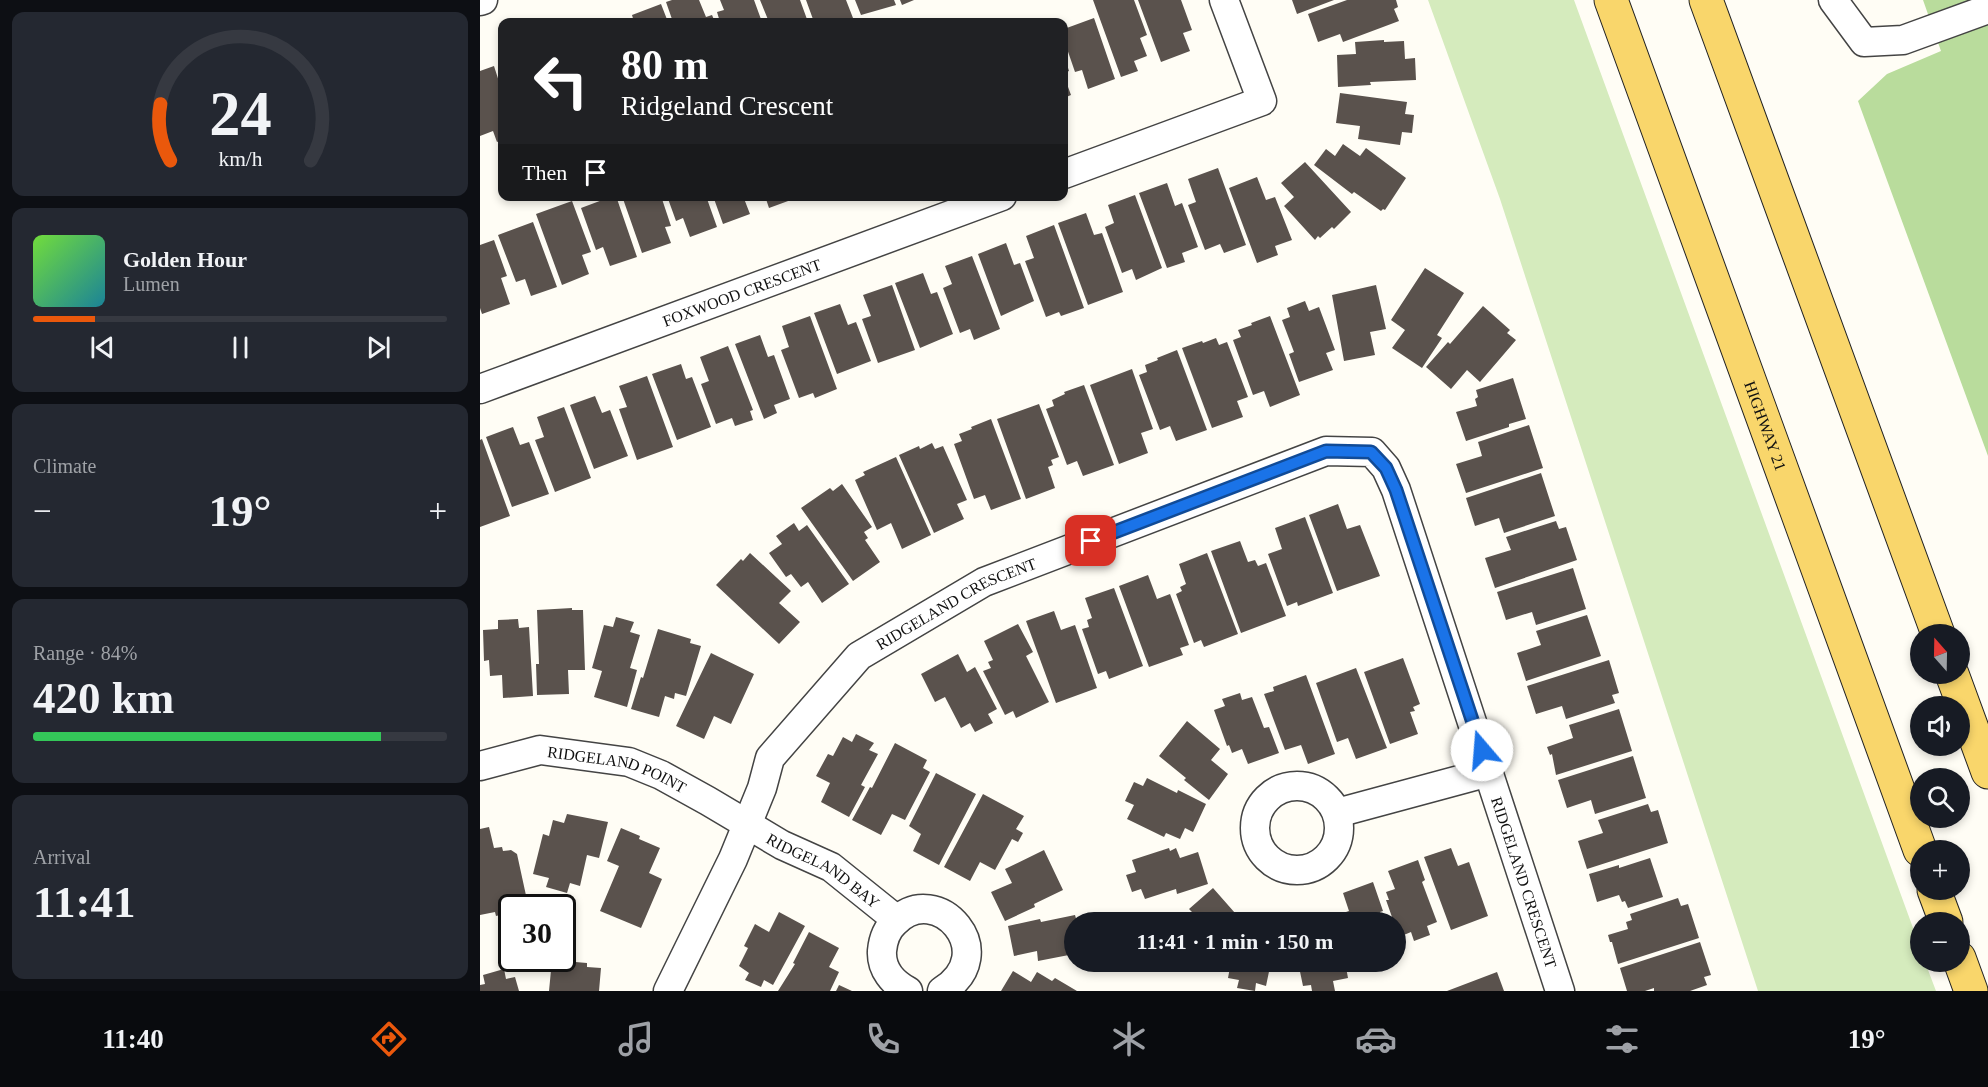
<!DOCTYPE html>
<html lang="en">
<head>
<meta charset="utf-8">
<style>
	body { margin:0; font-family:"Times New Roman",serif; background:#242831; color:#f1f3f6; height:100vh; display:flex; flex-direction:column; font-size:22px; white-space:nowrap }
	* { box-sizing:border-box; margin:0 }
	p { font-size:20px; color:#9ea1a6 }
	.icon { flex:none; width:33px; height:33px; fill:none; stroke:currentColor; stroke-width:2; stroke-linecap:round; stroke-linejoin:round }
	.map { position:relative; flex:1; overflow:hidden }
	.panel { display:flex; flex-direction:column; gap:12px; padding:12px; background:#0d0f14; width:480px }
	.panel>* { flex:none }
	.top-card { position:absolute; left:18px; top:18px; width:570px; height:183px; border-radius:12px; box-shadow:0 3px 9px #0003; background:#202124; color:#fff; overflow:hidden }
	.needle { width:39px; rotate:340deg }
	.controls { position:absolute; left:1430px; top:624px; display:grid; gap:12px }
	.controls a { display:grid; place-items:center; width:60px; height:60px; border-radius:50%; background:#171b24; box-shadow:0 3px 9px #0003; font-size:30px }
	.speed { position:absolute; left:18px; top:894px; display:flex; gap:12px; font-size:30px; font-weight:700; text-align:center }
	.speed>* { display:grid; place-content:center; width:78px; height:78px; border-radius:50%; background:#171b24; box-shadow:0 3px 9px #0003; line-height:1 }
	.speed .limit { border:3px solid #111; border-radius:9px; background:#fff; color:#111 }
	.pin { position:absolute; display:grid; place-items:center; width:51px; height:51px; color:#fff; margin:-26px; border-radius:12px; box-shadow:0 3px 9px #0006 }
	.me { position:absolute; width:66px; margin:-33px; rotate:342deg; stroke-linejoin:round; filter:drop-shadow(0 0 4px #0008) }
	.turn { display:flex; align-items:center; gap:21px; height:126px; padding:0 24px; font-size:27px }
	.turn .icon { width:78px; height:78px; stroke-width:2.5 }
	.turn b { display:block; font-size:42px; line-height:51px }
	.then { display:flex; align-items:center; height:57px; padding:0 24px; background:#0003; gap:12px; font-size:22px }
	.big { font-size:45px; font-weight:800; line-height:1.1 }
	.panel .widget { flex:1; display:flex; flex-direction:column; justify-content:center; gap:9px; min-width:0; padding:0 21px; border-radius:12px; background:#242831 }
	.panel .dial { align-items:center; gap:0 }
	.dial svg { height:156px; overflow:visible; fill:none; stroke:#363941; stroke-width:7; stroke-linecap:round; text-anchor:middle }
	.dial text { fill:#f1f3f6; stroke:none }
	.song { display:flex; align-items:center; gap:18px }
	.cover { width:72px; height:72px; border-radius:9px; background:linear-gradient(135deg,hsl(100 70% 55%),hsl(190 70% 35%)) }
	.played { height:6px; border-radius:3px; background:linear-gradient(90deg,#ea580c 15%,#363941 15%) }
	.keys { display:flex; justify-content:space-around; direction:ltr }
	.heat { display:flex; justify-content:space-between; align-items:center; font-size:33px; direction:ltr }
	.charge { height:9px; border-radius:4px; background:linear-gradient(90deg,#34c759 84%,#363941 0) }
	.trip { position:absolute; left:584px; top:912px; width:342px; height:60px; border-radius:30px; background:#171b24; box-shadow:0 3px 9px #0003; font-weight:800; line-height:60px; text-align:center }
	.tabs { display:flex; height:96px; justify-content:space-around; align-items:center; background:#090b0e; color:#9ea1a6 }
	.tabs .icon { width:42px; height:42px }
	.tabs .active { color:#ea580c }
	.tabs b { font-size:27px; color:#f1f3f6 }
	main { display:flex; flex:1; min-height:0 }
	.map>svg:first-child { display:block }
	.green { fill:#d5ebbd }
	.forest { fill:#b9dc9c }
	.building { fill:#5a524d }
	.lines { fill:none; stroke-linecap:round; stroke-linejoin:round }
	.minor-casing { stroke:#444; stroke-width:31 }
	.primary-casing { stroke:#222; stroke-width:35 }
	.minor { stroke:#fff; stroke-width:28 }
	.primary { stroke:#f9d66b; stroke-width:33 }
	.route-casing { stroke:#114b97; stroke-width:15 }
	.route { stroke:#1a73e8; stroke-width:10 }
	.labels { text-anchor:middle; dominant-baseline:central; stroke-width:6; stroke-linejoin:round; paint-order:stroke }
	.street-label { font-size:16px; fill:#111; stroke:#fff }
</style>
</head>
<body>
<main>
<section class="panel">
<div class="widget dial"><svg viewBox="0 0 100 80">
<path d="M14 69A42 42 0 1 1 86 69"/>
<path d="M14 69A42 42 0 0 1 9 40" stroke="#ea580c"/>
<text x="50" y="56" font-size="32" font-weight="700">24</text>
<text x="50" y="72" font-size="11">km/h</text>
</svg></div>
<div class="widget">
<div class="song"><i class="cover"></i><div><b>Golden Hour</b><p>Lumen</p></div></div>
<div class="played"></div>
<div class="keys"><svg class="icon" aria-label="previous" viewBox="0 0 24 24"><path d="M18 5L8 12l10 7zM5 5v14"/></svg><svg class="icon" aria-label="pause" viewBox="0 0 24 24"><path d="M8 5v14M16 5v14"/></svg><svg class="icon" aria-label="next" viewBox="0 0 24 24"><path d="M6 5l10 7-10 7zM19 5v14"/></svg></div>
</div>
<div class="widget"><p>Climate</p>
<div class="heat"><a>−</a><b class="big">19°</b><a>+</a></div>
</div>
<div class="widget"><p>Range · 84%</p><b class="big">420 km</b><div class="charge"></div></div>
<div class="widget"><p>Arrival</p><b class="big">11:41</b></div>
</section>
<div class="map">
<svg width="1508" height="991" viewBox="0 0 1508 991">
	<rect width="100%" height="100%" fill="#fffdf5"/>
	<path class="green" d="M948,0h146l346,947v15h5l11,29h-178l-258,-792z"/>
	<path class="forest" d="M1443,0h65v456l-130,-355 29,-27 54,-23z"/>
	<path class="building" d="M192,0h27l7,17 6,-2 3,7h-42l-7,-20z
		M240,0h34l8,22h-42l-3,-10 7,-2z
		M280,0h40l8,22h-39z
		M326,0h40l7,18 -12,4h-27z
		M375,0h39l2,5 -35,10z
		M420,0h14l-12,5z
		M613,0h41l13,35 -7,3 7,18 -13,5 4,10 -17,6z
		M658,0h43l11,30 -9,3 7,18 -29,11z
		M812,0h42l-37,14z
		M867,0h49l2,7 -4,2 5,12 -56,21 -3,-8 -22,8 -10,-28z
		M181,4l7,18h-34l-2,-7z
		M614,18l21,61 -27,10 -6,-19 -7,2 -11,-32v-11z
		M904,40v2l20,-1 1,18 10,-1 1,22 -46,2 1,3 -33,2 -1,-32 19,-1 -1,-12z
		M584,55l5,16 -5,2z
		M22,63v14l-4,-12z
		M14,66l8,25v49l-5,2 -4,-11 -13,5v-65z
		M584,76l7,19 -7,3z
		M860,93l67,9 -2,12 9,1 -2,18 -10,-1 -2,13 -42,-6 2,-13 -24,-3z
		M863,144l17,12 6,-8 40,30 -21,32 -2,-1 -2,2 -27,-19 -2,2 -38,-29 12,-16 9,7z
		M825,162l46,50 -17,17 -2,-2 -12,11 -2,-2 -3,4 -31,-34 10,-9 -13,-14z
		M738,168l28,77 -22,8 -4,-9 -15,6 -17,-45 8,-3 -8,-23z
		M777,177l9,23 9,-3 17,43 -17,6 3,9 -21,8 -28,-75z
		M687,183l8,23 7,-3 16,44 -16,6 3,9 -18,6 -28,-75z
		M655,195l27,73 -26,12 -4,-11 -10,4 -17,-46 9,-4 -6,-18z
		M133,196h3l21,61 -27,9 -7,-19 -7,3 -15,-42z
		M142,196h39l10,30 -6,1 6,16 -29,10z
		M187,196h39l11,31 -27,10 -7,-19 -7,3z
		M233,196h30l7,18 -27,10z
		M285,196h34v1l-30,11z
		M92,201l19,51 -9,3 7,19 -27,11 -26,-71z
		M606,213l8,22 8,-2 21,59 -35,13 -30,-82z
		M53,222l24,65 -26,9 -6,-17 -9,3 -18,-47z
		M574,225l30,83 -23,8 -2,-4 -13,5 -21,-56 9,-3 -8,-22z
		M14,240l13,36 -6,2 9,26 -28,10 -2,-6v-63z
		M526,243l8,22 6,-2 14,38 -33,15 -23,-62z
		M492,256l28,73 -26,11 -4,-11 -10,4 -17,-45 9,-4 -7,-18z
		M945,268l39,25 -27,42 5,3 -20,30 -30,-20 13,-18 -14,-10z
		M443,273l8,21 6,-2 16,42 -33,14 -25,-65z
		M412,285l23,65 -37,13 -16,-44 9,-3 -8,-21z
		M896,285l10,44 -16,3 5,23 -31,6 -12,-66z
		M825,301l4,10 10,-4 16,43 -9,3 7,17 -34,12 -10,-28 5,-2 -12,-32 8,-3 -3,-9z
		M360,304l8,21 8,-3 15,39 -34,13 -23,-61z
		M1003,306l27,24 -3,3 9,7 -36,42 -13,-12 -16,19 -25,-22 22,-25 2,2z
		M330,316l27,73 -22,9 -2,-5 -14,5 -18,-48 8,-3 -7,-21z
		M790,316l30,79 -30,12 -6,-16 -11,4 -20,-55 8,-3 -3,-7 14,-5 -1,-2z
		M280,335l8,22 6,-2 16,44 -16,6 3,8 -13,6 -29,-75z
		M736,338l3,7 8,-3 21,55 -11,4 6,16 -31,11 -30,-80 20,-7 1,2z
		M248,346l25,64 -3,1 3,9 -18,6 -3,-8 -16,6 -15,-40 8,-3 -9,-24z
		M697,350l30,80 -31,11 -6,-15 -10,4 -21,-55 8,-3 -2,-7 13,-5 -1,-2z
		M201,364l5,15 6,-2 19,50 -34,13 -25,-66z
		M652,369l21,60 -12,4 7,20 -29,11 -29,-79z
		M167,376l26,71 -36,13 -18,-51 8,-2 -8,-21z
		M1033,378l13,41 -17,5v3l-43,14 -10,-29 21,-6 -2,-7 3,-2 -2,-7z
		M604,385l30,80 -31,11 -6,-15 -10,4 -21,-56 8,-3 -2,-6 13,-6 -1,-2z
		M115,396l7,17 8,-3 18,46 -34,13 -24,-64z
		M559,404l20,53 -8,3 2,5 -5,2 7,21 -29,11 -29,-80z
		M84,407l27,71 -36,14 -20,-52 9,-3 -7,-20z
		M511,419l30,80 -30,11 -6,-15 -11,4 -20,-55 8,-3 -3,-7 13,-5 -1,-2z
		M1049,425l14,43 -77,25 -10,-29 26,-8 -4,-14z
		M33,427l7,18 9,-3 20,52 -37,13 -26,-70z
		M2,439l28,77 -30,11v-87z
		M452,443l3,6 8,-3 24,54 -10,4 7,15 -30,14 -35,-78 20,-9 1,3z
		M416,457l35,78 -29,14 -11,-26 -14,7 -22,-50 10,-5 -2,-3z
		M1061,473l14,43 -51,17 -5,-15 -24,8 -9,-28z
		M362,484l30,43 -8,5 4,6 -3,2 15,22 -27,19 -52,-73 29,-20 3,3z
		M858,504l9,25 13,-4 20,51 -43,15 -28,-76z
		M825,517l28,76 -35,13 -1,-4 -10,4 -19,-52 14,-5 -7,-21z
		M1076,521l3,8 7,-2 11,33 -82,28 -10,-30 26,-8 -5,-13z
		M314,523l5,8 8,-6 42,59 -27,19 -14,-21 -7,5 -10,-13 -5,3 -17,-24 13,-9 -6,-8z
		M760,541l8,21 7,-2 3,6 8,-3 20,53 -45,17 -30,-82z
		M270,553l41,38 -12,12 21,19 -21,22 -63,-59 25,-26 2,2z
		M727,553l31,81 -34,13 -3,-7 -7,3 -18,-49 6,-3 -2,-4 6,-3 -7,-20z
		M1093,568l13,41 -50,16 -4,-13 -26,8 -9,-28z
		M668,575l9,24 13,-5 19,51 -9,3 3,7 -34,12 -30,-81z
		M634,588l29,78 -34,13 -3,-8 -8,3 -16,-45 7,-2 -2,-7 5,-2 -7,-20z
		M92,608v2h11l2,60h-17l1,24 -32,1 -1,-31h3l-2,-54z
		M574,611l7,19 14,-5 22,63 -41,15 -30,-82z
		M1107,615l14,41 -75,25 -9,-28 24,-8 -5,-14z
		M136,617l18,5 -4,10 10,3 -10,33 7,2 -10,37 -33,-10 8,-26 -10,-3 12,-43 9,2z
		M38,619l1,9 10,-1 4,69 -30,2 -1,-23 -12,1 -1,-16 -5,1 -1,-31 15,-1v-9z
		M538,624l15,28 -7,4 23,46 -33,16 -3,-7 -8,4 -22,-44 8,-3 -3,-6 5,-2 -9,-19z
		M178,629l33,10 -1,4 11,3 -15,50 -11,-3 -1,6 -9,-3 -6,21 -28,-8 10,-32 2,1z
		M231,653l43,21 -23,50 -17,-8 -10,23 -28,-13z
		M478,654l9,18 8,-5 22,42 -9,5 5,9 -18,9 -5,-9 -9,5 -16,-31 -10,5 -14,-28z
		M923,658l17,46 -7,3 2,4 -5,1 8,22 -28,10 -26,-72z
		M1129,660l10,33 -7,2 3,8 -49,16 -4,-13 -26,8 -9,-28z
		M876,668l31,80 -31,11 -8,-21 -11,4 -21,-59z
		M826,675l29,79 -27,10 -7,-19 -16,5 -21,-56 10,-3 -1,-4z
		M760,693l2,7 10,-3 12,31 5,-1 10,26 -31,11 -6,-15 -10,4 -3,-8 -2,1 -13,-36 11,-4 -3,-7z
		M1139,709l13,42 -76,24 -4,-21 -2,1 -3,-8 26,-9 -4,-13z
		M707,721l33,28 -9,11 17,14 -19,26 -25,-20 2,-2 -27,-22z
		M376,734l18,9 -5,7 9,4 -17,31 4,2 -16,30 -28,-15 9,-19 -14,-7 12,-22 5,2 10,-19 9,5z
		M415,743l32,17 -4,8 7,4 -25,48 -13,-6 -11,21 -29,-15 18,-33 2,1z
		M1153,756l13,42 -51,16 -4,-14 -24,8 -9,-28z
		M456,773l40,21 -37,71 -26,-14 8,-17 -12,-8z
		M667,778l30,15 1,-3 28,14 -13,28 -8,-4 -5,11 -14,-6 -2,4 -37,-18 7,-14 -9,-4 9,-19 9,4z
		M503,794l41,22 -8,13 7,4 -5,9 -6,-3 -17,31 -15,-8 -10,19 -26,-14z
		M1168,804l3,8 7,-2 10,33 -81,26 -9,-28 25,-8 -5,-13z
		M87,814l41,8 -9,36 -12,-3 -7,31 -10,-3 -3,10 -21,-6 3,-9 -16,-4 10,-40 6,2 4,-16 11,3z
		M9,827l5,21 8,-1 1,4 8,-1 6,4 10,46 -12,3 1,5h-4v4l-16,4 -1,-4 -15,3v-86z
		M141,828l19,8 -1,3 21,9 -11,25 13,6 -21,49 -41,-17 19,-45 -12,-5z
		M689,848l1,3 6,-3 4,10 18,-6 10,32 -31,10 -1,-5 -31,10 -4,-10 -9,3 -6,-17 10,-3 -4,-12z
		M971,848l7,18 11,-4 19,54 -37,14 -27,-73z
		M564,850l19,40 -29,14 1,3 -30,14 -14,-29 21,-9 -7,-14z
		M1170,858l13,39 -35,11 -3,-7 -3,1 -3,-7 -22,7 -8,-28 30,-9v3z
		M938,860l7,20 -3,2 15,40 -10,4 3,9 -16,6 -3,-9 -12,5 -13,-37h3l-3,-8 9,-3 -7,-18z
		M893,882l10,29 -3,1 3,10h-44l-1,-2 7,-2 -2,-5 6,-2 -6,-18z
		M733,888l22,25 -12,9h-43l12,-10 -3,-3z
		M1198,898l3,8 7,-2 11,34 -81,26 -6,-22h-2l-2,-7 20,-6 -2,-7 6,-2 -2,-6z
		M299,912l26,14 -32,59 -9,-5 -3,7 -16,-7 4,-7 -10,-7 9,-18 -4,-2 11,-22 14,8z
		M595,915l2,7h-3v32l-36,7 -1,-10 -23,5 -6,-30 32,-7 1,3z
		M839,917l1,5h-24v-1z
		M770,919l14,3h-14z
		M329,932l30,16 -10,19 10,5 -9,19h-52l17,-27 -2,-1z
		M1220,942l11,33 -7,2 3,8 -17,6h-36v-3l-9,3h-18l-7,-23z
		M72,960l35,3v4l14,1 -2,23h-50z
		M710,962h12l-7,6z
		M751,962h40l-5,24 -10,-3 -1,8 -18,-3 2,-8 -11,-2z
		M818,962h47l3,16 -15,3 2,10h-23l-1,-6 -8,1z
		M873,962h18l-16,6z
		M24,969l2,10 9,-2 4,14h-39v-6l5,-1 -2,-9z
		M533,971l18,11 6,-10 15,9 3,-3 22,13h-76z
		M1017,972l7,19h-57z
		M359,985l13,6h-16z"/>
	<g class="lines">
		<defs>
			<g id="minor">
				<path d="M1353,0l31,42 39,-2 85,-31"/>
				<path d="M0,1l3,-1"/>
				<path d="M584,174l198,-73 -38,-101"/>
				<path id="s1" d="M0,389l522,-193"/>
				<path id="s2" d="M0,766l60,-16 89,12 32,13 47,26 74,44 49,22 66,53"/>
				<circle cx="817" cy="828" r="42"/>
				<path d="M857,813l152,-41"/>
				<path id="s3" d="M188,991l65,-132 29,-71 8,-30 89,-102 125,-74 342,-131 46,1 14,16 10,22 164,501"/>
				<path d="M428,991c-15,-8 -27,-22 -26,-40 1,-11 5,-22 13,-29 42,-43 108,31 47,69"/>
			</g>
			<g id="primary">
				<path id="s4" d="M1131,0l309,850"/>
				<path d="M1226,0l232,634"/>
				<path d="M1472,674l36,98"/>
				<path d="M1454,890l12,32"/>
				<path d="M1479,958l12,33"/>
			</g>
		</defs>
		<use href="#minor" class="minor-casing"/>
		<use href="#primary" class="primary-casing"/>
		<use href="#minor" class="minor"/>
		<use href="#primary" class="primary"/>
	</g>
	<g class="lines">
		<defs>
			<path id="route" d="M611,541l235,-90 45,1 15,16 10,22 86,260"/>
		</defs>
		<use href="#route" class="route-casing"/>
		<use href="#route" class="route"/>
	</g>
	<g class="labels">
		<g class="street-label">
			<text stroke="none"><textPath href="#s1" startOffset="279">FOXWOOD CRESCENT</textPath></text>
			<text stroke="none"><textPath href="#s4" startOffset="453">HIGHWAY 21</textPath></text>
			<text stroke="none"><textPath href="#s3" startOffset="501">RIDGELAND CRESCENT</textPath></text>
			<text stroke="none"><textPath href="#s2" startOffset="142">RIDGELAND POINT</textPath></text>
			<text stroke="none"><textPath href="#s2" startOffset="375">RIDGELAND BAY</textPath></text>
			<text stroke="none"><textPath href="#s3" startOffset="1406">RIDGELAND CRESCENT</textPath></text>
		</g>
	</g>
</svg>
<div class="controls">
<a><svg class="needle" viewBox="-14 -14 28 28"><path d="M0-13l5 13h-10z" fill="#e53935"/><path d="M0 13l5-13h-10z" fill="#9ea1a6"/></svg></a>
<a><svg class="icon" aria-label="sound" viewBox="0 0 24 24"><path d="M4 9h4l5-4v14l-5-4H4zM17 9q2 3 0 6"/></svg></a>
<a><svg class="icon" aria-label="search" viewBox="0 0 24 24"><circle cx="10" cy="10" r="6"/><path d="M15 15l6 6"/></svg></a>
<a>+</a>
<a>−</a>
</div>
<div class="speed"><div class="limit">30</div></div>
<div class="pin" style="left:611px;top:541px;background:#d93025"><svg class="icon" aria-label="arrive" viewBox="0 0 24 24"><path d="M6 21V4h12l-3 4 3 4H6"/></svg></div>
<svg class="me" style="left:1002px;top:750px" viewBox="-20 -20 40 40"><circle r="19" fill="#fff"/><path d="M0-13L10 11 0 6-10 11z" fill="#1a73e8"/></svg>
<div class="trip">11:41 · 1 min · 150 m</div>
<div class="top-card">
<div class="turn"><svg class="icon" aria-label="left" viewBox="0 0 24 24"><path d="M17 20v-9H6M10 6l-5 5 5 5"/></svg><div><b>80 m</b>Ridgeland Crescent</div></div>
<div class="then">Then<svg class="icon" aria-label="arrive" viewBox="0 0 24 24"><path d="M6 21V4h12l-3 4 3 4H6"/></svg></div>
</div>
</div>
</main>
<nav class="tabs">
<b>11:40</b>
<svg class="icon active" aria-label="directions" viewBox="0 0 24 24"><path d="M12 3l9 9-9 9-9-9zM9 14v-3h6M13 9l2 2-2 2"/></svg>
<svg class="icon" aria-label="music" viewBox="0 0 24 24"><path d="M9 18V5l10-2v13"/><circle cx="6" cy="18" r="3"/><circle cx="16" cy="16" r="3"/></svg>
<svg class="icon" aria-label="phone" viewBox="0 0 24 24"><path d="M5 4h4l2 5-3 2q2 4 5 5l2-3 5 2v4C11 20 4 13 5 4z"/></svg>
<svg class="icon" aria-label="climate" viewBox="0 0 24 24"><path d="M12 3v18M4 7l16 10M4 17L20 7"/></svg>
<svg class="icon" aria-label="car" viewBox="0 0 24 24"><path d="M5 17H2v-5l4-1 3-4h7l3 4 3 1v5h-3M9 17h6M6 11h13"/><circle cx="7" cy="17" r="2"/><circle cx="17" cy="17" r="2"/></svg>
<svg class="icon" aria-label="filters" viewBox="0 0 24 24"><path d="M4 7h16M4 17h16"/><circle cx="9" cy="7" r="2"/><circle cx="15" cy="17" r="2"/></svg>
<b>19°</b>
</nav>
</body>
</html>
